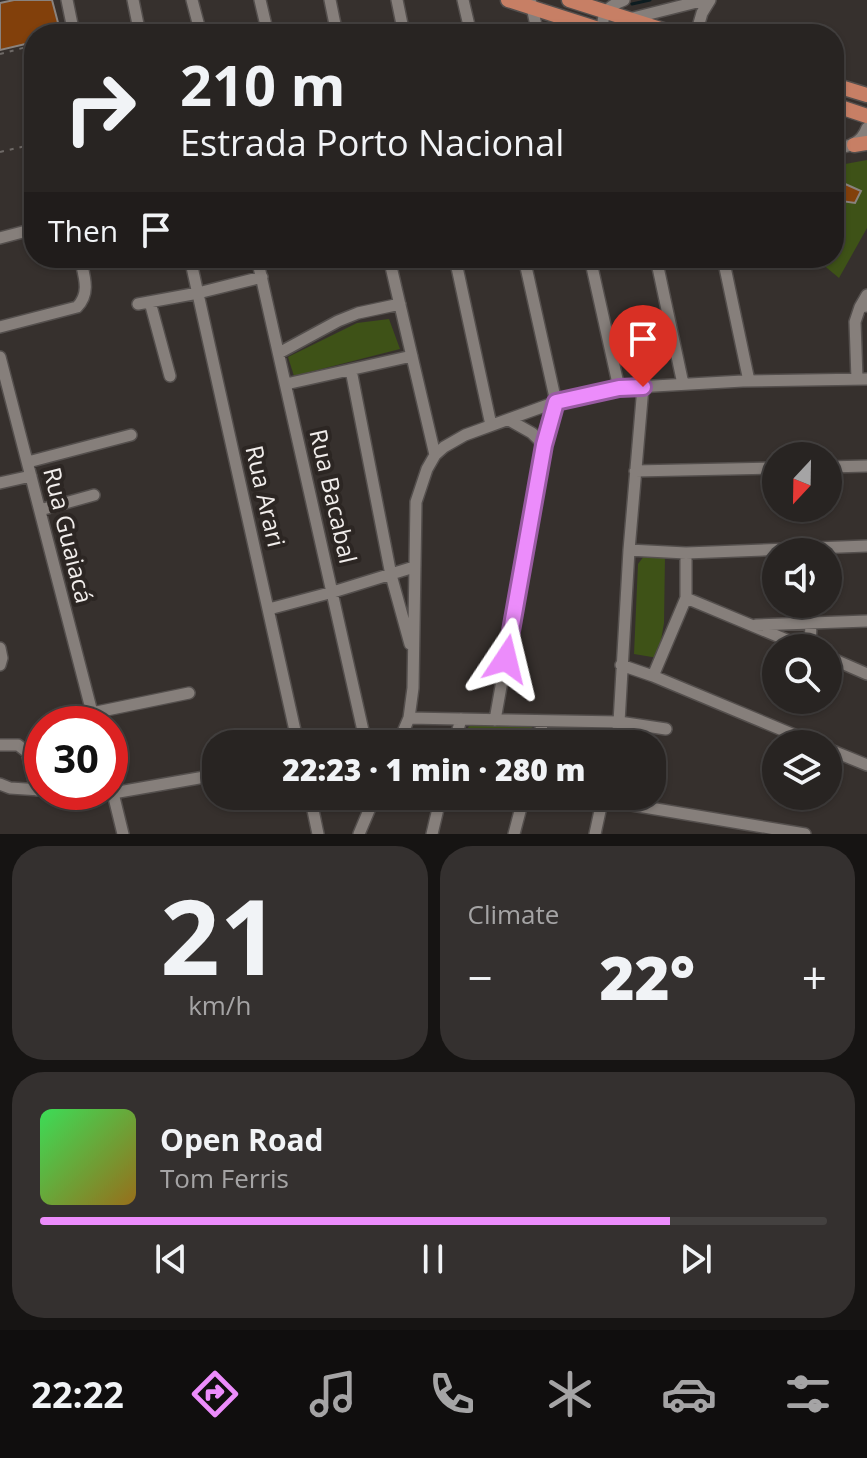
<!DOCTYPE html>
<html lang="en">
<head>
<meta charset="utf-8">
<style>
	body { margin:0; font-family:"Open Sans",sans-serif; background:#34302f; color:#f1f3f6; height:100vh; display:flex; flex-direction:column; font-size:30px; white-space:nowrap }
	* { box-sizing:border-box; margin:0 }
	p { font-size:26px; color:#a5a4a5 }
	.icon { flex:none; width:44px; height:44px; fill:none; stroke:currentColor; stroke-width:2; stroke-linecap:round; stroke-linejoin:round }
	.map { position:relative; height:834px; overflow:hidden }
	.sheet { display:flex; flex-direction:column; gap:12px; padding:12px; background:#161413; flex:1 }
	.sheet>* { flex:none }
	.top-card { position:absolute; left:24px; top:24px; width:820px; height:244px; border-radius:32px; box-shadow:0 2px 6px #0004,0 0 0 2px #444140; background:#282422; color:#f1f3f6; overflow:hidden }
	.needle { width:52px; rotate:202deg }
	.buttons { position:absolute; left:762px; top:442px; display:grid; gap:16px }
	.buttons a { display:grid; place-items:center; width:80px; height:80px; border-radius:50%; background:#282422; box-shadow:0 2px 6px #0004,0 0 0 2px #444140; font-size:40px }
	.speed { position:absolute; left:24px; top:706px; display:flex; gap:16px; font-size:40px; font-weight:700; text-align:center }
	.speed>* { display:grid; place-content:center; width:104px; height:104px; border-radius:50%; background:#282422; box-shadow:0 2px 6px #0004,0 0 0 2px #444140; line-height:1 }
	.speed .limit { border:12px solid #d22; background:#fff; color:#111 }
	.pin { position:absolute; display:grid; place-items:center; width:68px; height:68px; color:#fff; margin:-82px -34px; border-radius:50% 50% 50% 0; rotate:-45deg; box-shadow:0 0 8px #0007 }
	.pin .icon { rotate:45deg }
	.me { position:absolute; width:88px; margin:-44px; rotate:10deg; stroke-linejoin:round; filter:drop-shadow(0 0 6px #0008) }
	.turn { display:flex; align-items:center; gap:28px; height:168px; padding:0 24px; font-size:36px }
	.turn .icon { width:104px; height:104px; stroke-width:2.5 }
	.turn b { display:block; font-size:56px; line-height:68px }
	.then { display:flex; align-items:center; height:76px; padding:0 24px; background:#0003; gap:16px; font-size:30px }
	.big { font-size:60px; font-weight:800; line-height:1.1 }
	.sheet .widget { flex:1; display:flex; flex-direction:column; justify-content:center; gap:12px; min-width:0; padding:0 28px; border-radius:32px; background:#34302f }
	.sheet .dial { align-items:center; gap:0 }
	.dial b { font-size:104px; line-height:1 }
	.song { display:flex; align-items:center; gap:24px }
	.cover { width:96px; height:96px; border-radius:12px; background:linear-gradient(135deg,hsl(130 70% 55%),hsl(40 70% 35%)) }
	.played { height:8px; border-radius:4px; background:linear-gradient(90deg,#ec8cfb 80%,#444140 80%) }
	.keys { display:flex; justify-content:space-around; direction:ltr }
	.heat { display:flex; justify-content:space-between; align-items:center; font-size:44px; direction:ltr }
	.sheet .tiles { flex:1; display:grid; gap:12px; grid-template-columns:1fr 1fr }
	.widget:last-child { grid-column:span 2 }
	.trip { position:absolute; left:202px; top:730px; width:464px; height:80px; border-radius:32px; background:#282422; box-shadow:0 2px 6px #0004,0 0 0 2px #444140; font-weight:800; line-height:80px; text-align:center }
	.tab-bar { display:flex; height:128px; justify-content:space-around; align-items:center; background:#100e0e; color:#a5a4a5 }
	.tab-bar .icon { width:56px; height:56px }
	.tab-bar .current { color:#ec8cfb }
	.tab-bar b { font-size:36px; color:#f1f3f6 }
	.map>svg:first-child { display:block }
	.green { fill:#3e5217 }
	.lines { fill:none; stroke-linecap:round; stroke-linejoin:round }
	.stream { stroke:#0d1c20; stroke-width:3 }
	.building { fill:#82400b; stroke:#89827e; stroke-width:2 }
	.minor-casing { stroke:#544f4d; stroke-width:14 }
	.major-casing { stroke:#544f4d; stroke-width:17 }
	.path { stroke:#6e6966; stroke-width:2; stroke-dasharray:4 6; stroke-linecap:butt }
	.minor { stroke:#867f7b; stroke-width:11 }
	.major { stroke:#c77f65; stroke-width:14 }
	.route-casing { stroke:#995ba3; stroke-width:20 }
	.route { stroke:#ec8cfb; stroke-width:14 }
	.labels { text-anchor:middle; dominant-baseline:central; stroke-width:8; stroke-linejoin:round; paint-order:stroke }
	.street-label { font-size:24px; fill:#f1edeb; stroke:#2c2623 }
</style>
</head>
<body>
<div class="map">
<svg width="867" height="834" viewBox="0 0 867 834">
	<rect width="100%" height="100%" fill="#36302d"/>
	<path class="green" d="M867,160v68l-28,50 -24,-20h19v-92z
		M389,319l11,30 -106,27 -6,-19 69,-34z
		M644,556h21l-1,67 -6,35 -24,-4 4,-90z
		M523,724l8,2 4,7v11h-73l2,-11 6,-8z"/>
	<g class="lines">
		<path class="stream" d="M632,4l18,-4"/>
	</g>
	<path class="building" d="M14,0h38l9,34h-27v8l-34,8v-47z
		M834,179l27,12 -6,12 -21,-3z"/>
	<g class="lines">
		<defs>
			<path id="minor" d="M67,0l7,34
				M133,0l7,34
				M192,0l9,34
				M260,0l8,34
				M330,0l7,34
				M397,0l7,34
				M463,0l8,34
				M531,3l7,31
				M603,34c-2,-20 3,-27 21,-34
				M624,34l5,-15 76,-19
				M696,34l6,-21 8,-13
				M834,149c16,-3 27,-5 33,-21
				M0,238l34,-9
				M190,258l108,486
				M257,258l109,486
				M389,258l46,197
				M455,258l36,167
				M590,258l29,130
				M656,258l27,126
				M723,258l26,123
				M150,302l20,74
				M138,304l60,-11 64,-16
				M866,306l-6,1 7,-12
				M0,327l77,-20c14,-14 7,-31 3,-49
				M279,353l59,-32 20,-8 42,-9
				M0,357l95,367
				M351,370l40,205 19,69
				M857,379l-2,-57 5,-15
				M286,384l126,-28
				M509,420l23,13 12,12
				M28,462l103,-27
				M828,467l39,-1
				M635,471l141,-3
				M0,483l31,-7
				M40,510l54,-15
				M629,550l57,3 181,-7
				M686,598l120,50
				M269,609l64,-17 81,-25
				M756,625l111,-4
				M0,648l2,10 -2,7
				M810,648l1,-25
				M828,657l39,17
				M621,665l32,11 163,68
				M653,676l33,-78v-45
				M92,713l97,-20
				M409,718l210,4 47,7
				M495,720l49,-275 12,-43 -32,-144
				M398,744l11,-26 4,-30 3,-186 11,-33 8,-14 9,-8 21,-12 91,-33 63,-14 124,-7 124,-2
				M454,744l7,-25
				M537,744l6,-23
				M616,744l3,-22 10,-172 14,-163
				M0,745h18l9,7 9,38
				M828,749l39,16
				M110,781l13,53
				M0,784l10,4 31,2
				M113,793l103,-18
				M310,796l8,38
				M602,800l203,34
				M359,834l16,-38
				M432,834l9,-38
				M514,834l10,-38
				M595,834l8,-37"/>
			<path id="major" d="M508,0l106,34
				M569,0l107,34
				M834,85l33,10
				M834,105l33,11
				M854,145l13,-2"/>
		</defs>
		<use href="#minor" class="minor-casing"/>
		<use href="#major" class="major-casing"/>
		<path class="path" d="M0,54l34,-9
			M0,152l34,-8"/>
		<use href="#minor" class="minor"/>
		<use href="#major" class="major"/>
	</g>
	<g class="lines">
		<defs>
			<path id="route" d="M506,659l38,-214 12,-43 63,-14 24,-1"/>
		</defs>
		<use href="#route" class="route-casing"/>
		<use href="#route" class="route"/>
	</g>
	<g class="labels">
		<g class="street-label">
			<text transform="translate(266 496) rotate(77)">Rua Arari</text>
			<text transform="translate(334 496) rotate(77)">Rua Bacabal</text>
			<text transform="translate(69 535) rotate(76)">Rua Guaiacá</text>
		</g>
	</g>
</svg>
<div class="buttons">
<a><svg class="needle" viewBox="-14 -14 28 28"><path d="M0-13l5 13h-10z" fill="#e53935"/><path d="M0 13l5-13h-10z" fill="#a5a4a5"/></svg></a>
<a><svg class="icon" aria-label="sound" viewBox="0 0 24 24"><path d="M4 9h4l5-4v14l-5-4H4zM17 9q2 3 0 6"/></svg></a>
<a><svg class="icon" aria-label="search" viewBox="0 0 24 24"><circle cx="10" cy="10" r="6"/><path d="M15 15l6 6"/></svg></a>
<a><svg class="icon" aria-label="layers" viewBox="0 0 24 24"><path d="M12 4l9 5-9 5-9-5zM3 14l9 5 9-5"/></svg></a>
</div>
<div class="speed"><div class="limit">30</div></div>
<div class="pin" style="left:643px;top:387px;background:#d93025"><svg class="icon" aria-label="arrive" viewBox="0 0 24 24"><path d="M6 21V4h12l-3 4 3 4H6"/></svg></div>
<svg class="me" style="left:506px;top:659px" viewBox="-20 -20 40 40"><path d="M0-17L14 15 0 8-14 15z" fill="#ec8cfb" stroke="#fff" stroke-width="4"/></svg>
<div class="trip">22:23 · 1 min · 280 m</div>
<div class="top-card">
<div class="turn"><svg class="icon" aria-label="right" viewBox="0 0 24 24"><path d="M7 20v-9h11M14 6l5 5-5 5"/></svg><div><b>210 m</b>Estrada Porto Nacional</div></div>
<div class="then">Then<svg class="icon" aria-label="arrive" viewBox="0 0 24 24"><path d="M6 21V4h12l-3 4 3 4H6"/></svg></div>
</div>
</div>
<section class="sheet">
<div class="tiles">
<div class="widget dial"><b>21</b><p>km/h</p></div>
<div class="widget"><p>Climate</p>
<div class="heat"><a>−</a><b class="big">22°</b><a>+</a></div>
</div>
<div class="widget">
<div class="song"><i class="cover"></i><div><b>Open Road</b><p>Tom Ferris</p></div></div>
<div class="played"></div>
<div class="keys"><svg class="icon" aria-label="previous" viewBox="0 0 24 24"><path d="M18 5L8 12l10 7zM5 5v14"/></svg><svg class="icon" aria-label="pause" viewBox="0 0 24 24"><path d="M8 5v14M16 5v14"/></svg><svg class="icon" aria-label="next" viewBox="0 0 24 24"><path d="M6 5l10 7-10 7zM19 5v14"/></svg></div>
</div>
</div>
</section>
<nav class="tab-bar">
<b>22:22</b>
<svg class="icon current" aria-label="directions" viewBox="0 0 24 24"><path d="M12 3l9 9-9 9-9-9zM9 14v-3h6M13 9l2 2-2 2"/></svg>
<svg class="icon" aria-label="music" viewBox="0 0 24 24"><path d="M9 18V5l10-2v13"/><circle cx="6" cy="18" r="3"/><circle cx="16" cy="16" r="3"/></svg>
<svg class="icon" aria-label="phone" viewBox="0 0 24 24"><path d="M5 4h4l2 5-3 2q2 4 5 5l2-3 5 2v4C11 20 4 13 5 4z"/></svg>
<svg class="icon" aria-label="climate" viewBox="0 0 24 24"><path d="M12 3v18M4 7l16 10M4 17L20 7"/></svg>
<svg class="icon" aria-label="car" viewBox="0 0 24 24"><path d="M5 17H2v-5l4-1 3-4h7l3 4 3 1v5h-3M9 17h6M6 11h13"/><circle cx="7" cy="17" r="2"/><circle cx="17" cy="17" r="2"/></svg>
<svg class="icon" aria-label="filters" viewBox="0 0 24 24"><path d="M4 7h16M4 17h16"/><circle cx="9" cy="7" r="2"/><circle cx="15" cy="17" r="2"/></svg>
</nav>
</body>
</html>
